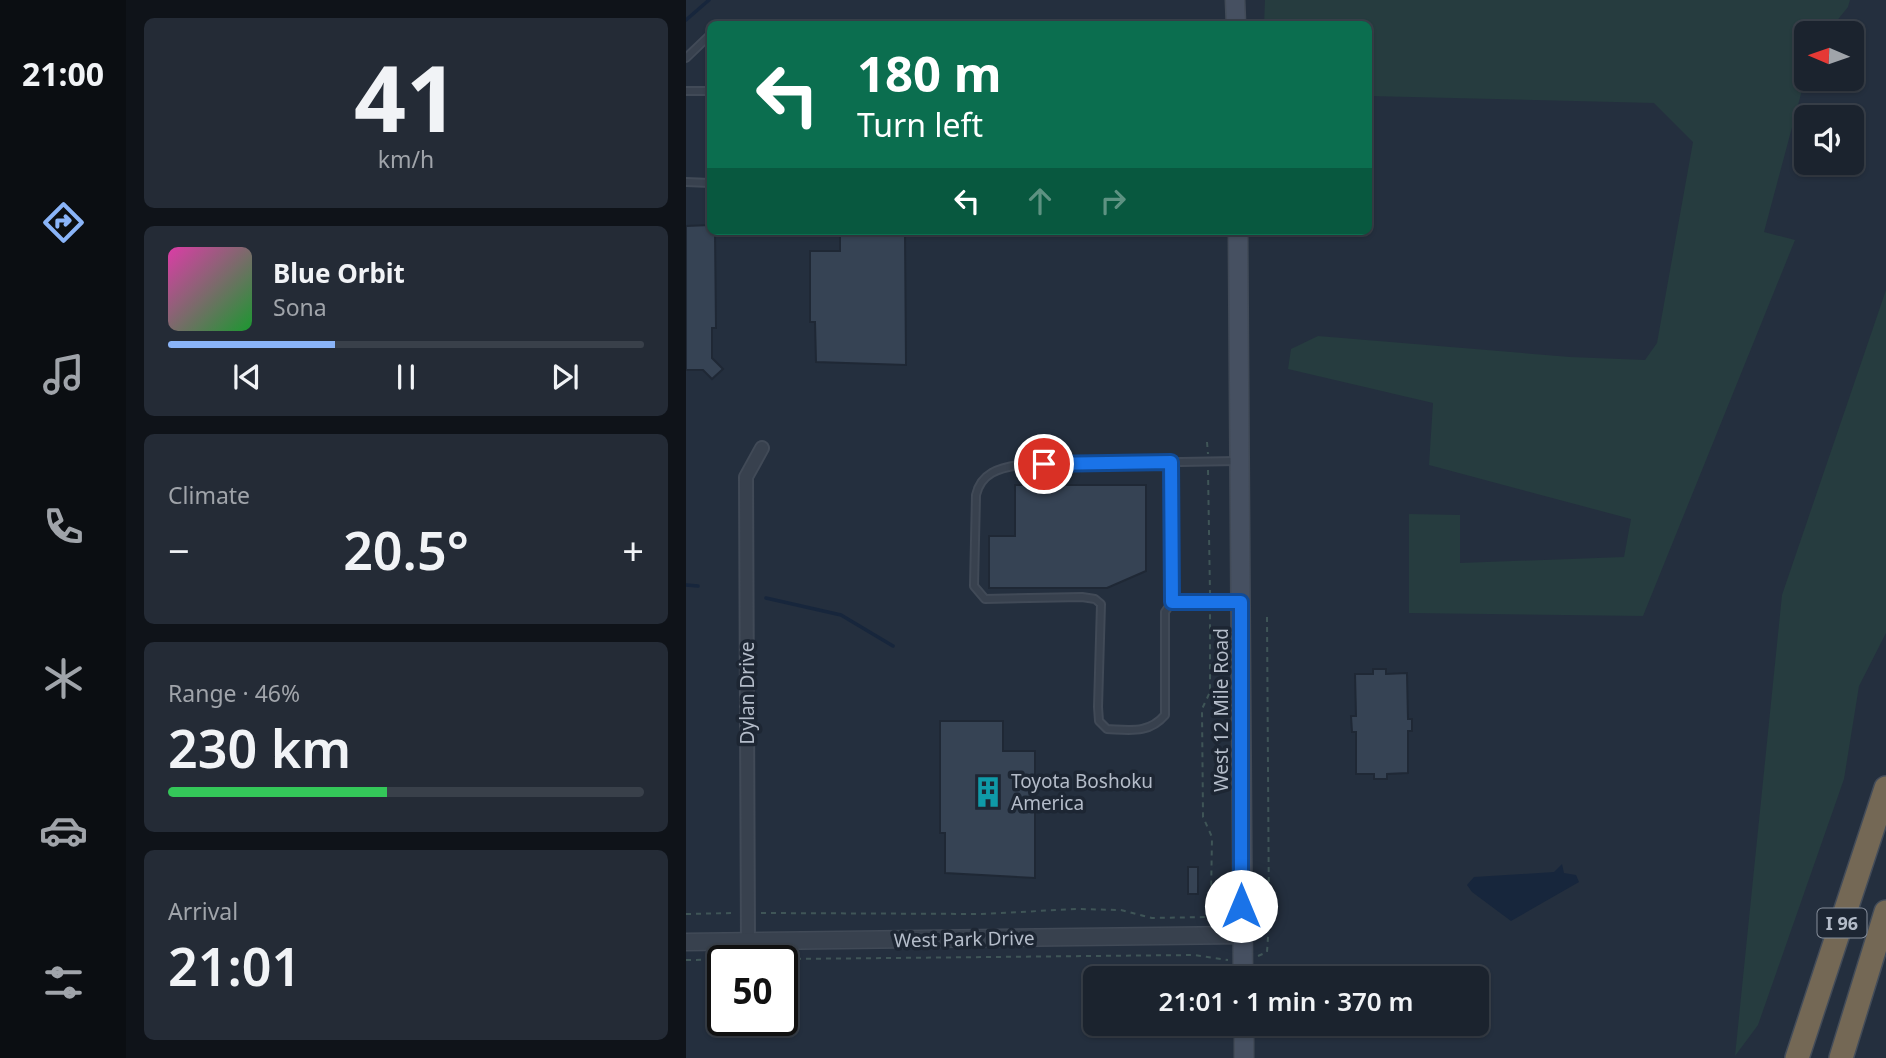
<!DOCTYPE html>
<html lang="en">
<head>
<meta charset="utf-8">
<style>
	body { margin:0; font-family:"Noto Sans",sans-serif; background:#242b36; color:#f1f3f6; height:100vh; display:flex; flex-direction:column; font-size:26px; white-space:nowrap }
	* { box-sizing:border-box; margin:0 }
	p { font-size:23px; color:#a0a4aa }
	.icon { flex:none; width:38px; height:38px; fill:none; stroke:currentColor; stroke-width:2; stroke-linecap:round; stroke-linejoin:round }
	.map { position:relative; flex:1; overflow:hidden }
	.details { display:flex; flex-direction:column; gap:18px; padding:18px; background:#0f1319; width:560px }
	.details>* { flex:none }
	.guide { position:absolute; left:21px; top:21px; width:665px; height:214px; border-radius:10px; box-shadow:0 2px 5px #0004,0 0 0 2px #39404a; background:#0b6e4f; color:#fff; overflow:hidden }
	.needle { width:46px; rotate:272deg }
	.fabs { position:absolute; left:1108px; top:21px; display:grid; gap:14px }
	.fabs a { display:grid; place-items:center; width:70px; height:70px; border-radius:10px; background:#1b232e; box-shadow:0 2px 5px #0004,0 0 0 2px #39404a; font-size:35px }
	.speed { position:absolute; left:21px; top:945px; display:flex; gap:14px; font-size:35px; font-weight:700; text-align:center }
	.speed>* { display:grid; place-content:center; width:91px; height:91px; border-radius:50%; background:#1b232e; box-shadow:0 2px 5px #0004,0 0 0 2px #39404a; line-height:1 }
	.speed .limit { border:4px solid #111; border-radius:10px; background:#fff; color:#111 }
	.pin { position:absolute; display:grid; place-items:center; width:60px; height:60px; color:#fff; margin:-30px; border:4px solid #fff; border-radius:50%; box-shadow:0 2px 7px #0007 }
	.me { position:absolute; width:77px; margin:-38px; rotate:0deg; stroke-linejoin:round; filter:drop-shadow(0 0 5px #0008) }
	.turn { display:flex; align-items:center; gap:24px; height:147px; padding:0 35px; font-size:32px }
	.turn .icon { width:91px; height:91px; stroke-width:2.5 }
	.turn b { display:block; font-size:49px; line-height:60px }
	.lanes { display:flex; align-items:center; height:66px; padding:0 35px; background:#0003; justify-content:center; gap:35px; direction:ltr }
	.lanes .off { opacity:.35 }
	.big { font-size:52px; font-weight:600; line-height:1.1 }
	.details .card { flex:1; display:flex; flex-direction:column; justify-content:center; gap:10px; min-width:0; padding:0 24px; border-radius:10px; background:#242b36 }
	.details .dial { align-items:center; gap:0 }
	.dial b { font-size:91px; line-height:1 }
	.song { display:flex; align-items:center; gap:21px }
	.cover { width:84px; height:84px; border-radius:10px; background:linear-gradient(135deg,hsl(320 70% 55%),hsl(130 70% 35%)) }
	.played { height:7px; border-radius:4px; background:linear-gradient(90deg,#8ab4f8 35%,#39404a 35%) }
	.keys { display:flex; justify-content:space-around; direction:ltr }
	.heat { display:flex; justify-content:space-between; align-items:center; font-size:38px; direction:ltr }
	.charge { height:10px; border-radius:5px; background:linear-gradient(90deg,#34c759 46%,#39404a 0) }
	.trip { position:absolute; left:397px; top:966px; width:406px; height:70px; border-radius:10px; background:#1b232e; box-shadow:0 2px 5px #0004,0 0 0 2px #39404a; font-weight:600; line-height:70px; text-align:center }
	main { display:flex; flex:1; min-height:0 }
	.tabs { display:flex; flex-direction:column; width:126px; justify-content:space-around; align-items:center; background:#0b0e12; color:#a0a4aa }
	.tabs .icon { width:49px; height:49px }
	.tabs .on { color:#8ab4f8 }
	.tabs b { font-size:32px; color:#f1f3f6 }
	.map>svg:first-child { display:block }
	.green { fill:#263c3f }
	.water { fill:#17263c }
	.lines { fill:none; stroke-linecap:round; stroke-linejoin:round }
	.stream { stroke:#17263c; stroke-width:3.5 }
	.building { fill:#364354; stroke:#1f2835; stroke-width:2 }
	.service-casing { stroke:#414a57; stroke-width:10 }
	.minor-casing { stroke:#414a57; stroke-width:16 }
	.tertiary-casing { stroke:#414a57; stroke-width:19 }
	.secondary-casing { stroke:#414a57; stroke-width:21 }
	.motorway-casing { stroke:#434c59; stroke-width:26 }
	.path { stroke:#3f5557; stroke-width:2; stroke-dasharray:5 5; stroke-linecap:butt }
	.service { stroke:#38414e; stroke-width:6 }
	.minor { stroke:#38414e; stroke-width:12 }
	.tertiary { stroke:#38414e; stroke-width:16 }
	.secondary { stroke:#465061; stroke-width:18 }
	.motorway { stroke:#746855; stroke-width:23 }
	.route-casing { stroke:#114b97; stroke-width:18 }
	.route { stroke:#1a73e8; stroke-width:12 }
	.labels { text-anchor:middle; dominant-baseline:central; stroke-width:7; stroke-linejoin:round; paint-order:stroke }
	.shield { fill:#1d2633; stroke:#878f9c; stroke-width:2 }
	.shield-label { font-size:18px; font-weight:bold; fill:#b4bcc9 }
	.street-label { font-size:19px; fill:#b4bcc9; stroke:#1d2633 }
	.poi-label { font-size:19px; fill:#b4bcc9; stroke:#1d2633; text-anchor:start }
</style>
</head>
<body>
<main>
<nav class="tabs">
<b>21:00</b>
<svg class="icon on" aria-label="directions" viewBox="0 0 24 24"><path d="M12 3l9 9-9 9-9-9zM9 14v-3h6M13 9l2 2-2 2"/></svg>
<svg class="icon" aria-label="music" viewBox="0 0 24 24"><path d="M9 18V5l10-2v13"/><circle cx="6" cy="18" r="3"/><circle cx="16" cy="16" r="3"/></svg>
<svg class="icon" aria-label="phone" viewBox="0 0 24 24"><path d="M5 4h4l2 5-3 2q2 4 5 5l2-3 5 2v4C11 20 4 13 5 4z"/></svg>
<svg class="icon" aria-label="climate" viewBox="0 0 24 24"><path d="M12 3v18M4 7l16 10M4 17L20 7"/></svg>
<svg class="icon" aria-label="car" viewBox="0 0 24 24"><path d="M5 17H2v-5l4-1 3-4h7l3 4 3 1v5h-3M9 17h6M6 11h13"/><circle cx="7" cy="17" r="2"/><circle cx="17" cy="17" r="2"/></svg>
<svg class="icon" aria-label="filters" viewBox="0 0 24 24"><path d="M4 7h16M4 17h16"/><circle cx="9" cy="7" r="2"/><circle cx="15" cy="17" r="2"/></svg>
</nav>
<section class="details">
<div class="card dial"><b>41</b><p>km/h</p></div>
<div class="card">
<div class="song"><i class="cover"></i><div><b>Blue Orbit</b><p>Sona</p></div></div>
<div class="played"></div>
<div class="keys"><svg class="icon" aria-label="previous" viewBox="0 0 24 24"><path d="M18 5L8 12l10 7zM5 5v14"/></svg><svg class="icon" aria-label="pause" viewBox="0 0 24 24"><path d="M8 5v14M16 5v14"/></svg><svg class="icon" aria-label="next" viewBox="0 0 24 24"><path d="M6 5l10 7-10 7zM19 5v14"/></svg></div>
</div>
<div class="card"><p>Climate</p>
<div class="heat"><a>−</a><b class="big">20.5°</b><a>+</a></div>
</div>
<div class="card"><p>Range · 46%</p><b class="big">230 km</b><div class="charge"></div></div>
<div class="card"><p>Arrival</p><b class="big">21:01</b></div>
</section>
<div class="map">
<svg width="1200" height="1058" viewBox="0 0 1200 1058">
	<rect width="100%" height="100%" fill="#242f3e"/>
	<path class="green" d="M579,0h585l-2,7 -21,26h-21v42l-42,157 31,8 -152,376 -234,-3v-99l51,1v48l164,-6 7,-38 -202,-54 4,-62 -145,-34 3,-20 27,-13 252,21 75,3 12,-17 36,-201 -39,-39 -285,-7 -1,-72h-104z
		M1200,290v343l-27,53 -15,93 -86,246 -23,31 47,-461z"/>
	<path class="water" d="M876,864l2,9 12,2 3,7 -68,39 -39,-29 -5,-7 7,-8 80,-5z"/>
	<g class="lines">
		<path class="stream" d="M0,20l23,-20
			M0,585l12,1
			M80,598l75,17 52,31"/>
	</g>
	<path class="building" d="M24,225v6h5l1,97h-4v30l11,11 -11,10 -9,-9h-17v-144z
		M154,231h65l1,134 -90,-3 -1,-40h-5v-71h30z
		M329,485h131v86l-39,17h-118v-52h26z
		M687,669h13v5l21,-1 1,46h4v12h-4v42l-21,1v5h-13v-5h-18v-42h-4l-1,-16h5l-1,-42h18z
		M254,721h63v30h32v127l-90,-5v-40h-5z
		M502,867h10v27h-10z"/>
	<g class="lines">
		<defs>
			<path id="service" d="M0,58l24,-23
				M0,91h24
				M0,182l24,1
				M550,461l-217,4c-20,3 -38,8 -43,30l-2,91 11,13 97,-2 13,2 6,5 -3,103 1,14 8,8c23,1 42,5 58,-14v-103l7,-10h67
				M485,462l1,140"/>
			<path id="minor" d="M62,942l-2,-465 16,-29"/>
			<path id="tertiary" d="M0,942l555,-7"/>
			<path id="secondary" d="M549,0l1,24
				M552,231l5,747
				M558,1058v-34"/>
			<path id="motorway" d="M1111,1058l89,-270
				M1155,1058l45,-146"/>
		</defs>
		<use href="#service" class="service-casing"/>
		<use href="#minor" class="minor-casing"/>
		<use href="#tertiary" class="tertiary-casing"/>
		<use href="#secondary" class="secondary-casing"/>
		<use href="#motorway" class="motorway-casing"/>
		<path class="path" d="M521,442l1,12
			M522,470l2,124
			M571,912l11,3
			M75,913l218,1 99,-5 43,1 31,8 55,-1 6,4
			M0,914l48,-1
			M521,915l4,-19 1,-59 -9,-20 -1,-108 8,-17v-82
			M528,918l6,-6h7
			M572,956l9,-4 2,-30 -2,-305
			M0,960l508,-5 34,5"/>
		<use href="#service" class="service"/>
		<use href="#minor" class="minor"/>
		<use href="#tertiary" class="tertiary"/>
		<use href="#secondary" class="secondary"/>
		<use href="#motorway" class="motorway"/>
	</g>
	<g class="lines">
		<defs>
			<path id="route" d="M358,464l127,-2 1,140h69v304"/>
		</defs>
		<use href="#route" class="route-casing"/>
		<use href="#route" class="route"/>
	</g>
	<defs>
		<symbol id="building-bare" viewBox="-9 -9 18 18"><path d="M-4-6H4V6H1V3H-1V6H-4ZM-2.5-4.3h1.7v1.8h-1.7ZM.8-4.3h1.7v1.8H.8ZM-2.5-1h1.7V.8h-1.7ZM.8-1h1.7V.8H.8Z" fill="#0f9aa8" stroke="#1d2633" stroke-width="2.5" paint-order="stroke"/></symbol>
	</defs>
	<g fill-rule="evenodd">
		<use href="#building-bare" x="280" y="770" width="44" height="44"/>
	</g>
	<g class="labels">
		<rect class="shield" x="1131.5" y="908.5" width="49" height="29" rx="5"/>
		<g class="shield-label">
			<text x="1156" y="923">I 96</text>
		</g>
		<g class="street-label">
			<text transform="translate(61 693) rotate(-90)">Dylan Drive</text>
			<text transform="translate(535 710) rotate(-90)">West 12 Mile Road</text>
			<text transform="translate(278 939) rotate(-1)">West Park Drive</text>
		</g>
		<g class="poi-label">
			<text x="325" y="781">Toyota Boshoku<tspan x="325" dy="22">America</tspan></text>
		</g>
	</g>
</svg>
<div class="fabs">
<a><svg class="needle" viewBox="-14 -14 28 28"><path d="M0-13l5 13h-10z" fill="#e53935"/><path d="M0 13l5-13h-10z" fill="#a0a4aa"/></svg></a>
<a><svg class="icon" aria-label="sound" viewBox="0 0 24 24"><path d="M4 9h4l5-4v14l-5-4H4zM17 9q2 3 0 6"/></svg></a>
</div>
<div class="speed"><div class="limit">50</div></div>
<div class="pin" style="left:358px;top:464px;background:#d93025"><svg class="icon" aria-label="arrive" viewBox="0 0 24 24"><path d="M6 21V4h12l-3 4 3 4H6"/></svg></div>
<svg class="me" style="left:555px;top:906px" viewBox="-20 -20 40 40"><circle r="19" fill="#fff"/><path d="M0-13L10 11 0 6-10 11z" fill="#1a73e8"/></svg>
<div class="trip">21:01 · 1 min · 370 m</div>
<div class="guide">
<div class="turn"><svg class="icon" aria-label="left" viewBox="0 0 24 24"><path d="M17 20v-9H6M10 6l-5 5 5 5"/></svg><div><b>180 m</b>Turn left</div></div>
<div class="lanes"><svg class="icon" aria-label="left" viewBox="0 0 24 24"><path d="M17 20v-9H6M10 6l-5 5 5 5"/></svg><svg class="icon off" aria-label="ahead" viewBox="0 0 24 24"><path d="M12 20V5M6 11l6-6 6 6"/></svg><svg class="icon off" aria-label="right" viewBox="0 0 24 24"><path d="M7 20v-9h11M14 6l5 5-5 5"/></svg></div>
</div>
</div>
</main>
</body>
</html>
